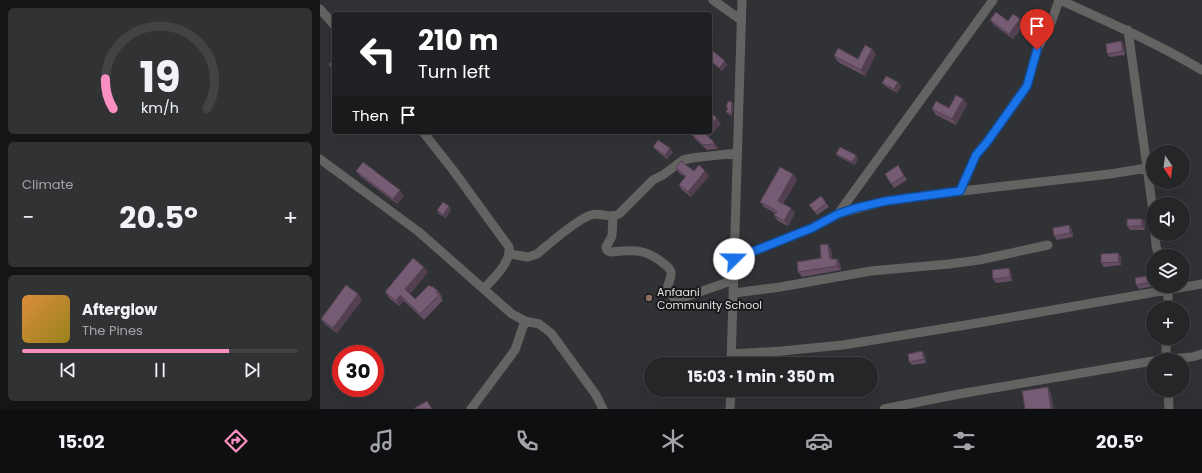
<!DOCTYPE html>
<html lang="en">
<head>
<meta charset="utf-8">
<style>
	body { margin:0; font-family:Poppins,sans-serif; background:#303234; color:#f1f3f6; height:100vh; display:flex; flex-direction:column; font-size:15px; white-space:nowrap }
	* { box-sizing:border-box; margin:0 }
	p { font-size:13px; color:#a3a5a8 }
	.icon { flex:none; width:22px; height:22px; fill:none; stroke:currentColor; stroke-width:2; stroke-linecap:round; stroke-linejoin:round }
	.map { position:relative; flex:1; overflow:hidden }
	.details { display:flex; flex-direction:column; gap:8px; padding:8px; background:#141516; width:320px }
	.details>* { flex:none }
	.hud { position:absolute; left:12px; top:12px; width:380px; height:122px; border-radius:4px; box-shadow:0 4px 16px #0002,0 0 0 1px #414345; background:#202124; color:#fff; overflow:hidden }
	.needle { width:26px; rotate:166deg }
	.fabs { position:absolute; left:826px; top:145px; display:grid; gap:8px }
	.fabs a { display:grid; place-items:center; width:44px; height:44px; border-radius:50%; background:#242628; box-shadow:0 4px 16px #0002,0 0 0 1px #414345; font-size:20px }
	.speed { position:absolute; left:12px; top:345px; display:flex; gap:8px; font-size:20px; font-weight:700; text-align:center }
	.speed>* { display:grid; place-content:center; width:52px; height:52px; border-radius:50%; background:#242628; box-shadow:0 4px 16px #0002,0 0 0 1px #414345; line-height:1 }
	.speed .limit { border:6px solid #d22; background:#fff; color:#111 }
	.pin { position:absolute; display:grid; place-items:center; width:34px; height:34px; color:#fff; margin:-41px -17px; border-radius:50% 50% 50% 0; rotate:-45deg; box-shadow:0 0 4px #0007 }
	.pin .icon { rotate:45deg }
	.me { position:absolute; width:44px; margin:-22px; rotate:68deg; stroke-linejoin:round; filter:drop-shadow(0 0 3px #0008) }
	.turn { display:flex; align-items:center; gap:14px; height:84px; padding:0 20px; font-size:18px }
	.turn .icon { width:52px; height:52px; stroke-width:2.5 }
	.turn b { display:block; font-size:28px; line-height:34px }
	.then { display:flex; align-items:center; height:38px; padding:0 20px; background:#0003; gap:8px; font-size:15px }
	.big { font-size:30px; font-weight:700; line-height:1.1 }
	.details .widget { flex:1; display:flex; flex-direction:column; justify-content:center; gap:6px; min-width:0; padding:0 14px; border-radius:6px; background:#303234 }
	.details .dial { align-items:center; gap:0 }
	.dial svg { height:104px; overflow:visible; fill:none; stroke:#414345; stroke-width:7; stroke-linecap:round; text-anchor:middle }
	.dial text { fill:#f1f3f6; stroke:none }
	.song { display:flex; align-items:center; gap:12px }
	.cover { width:48px; height:48px; border-radius:6px; background:linear-gradient(135deg,hsl(30 70% 55%),hsl(50 70% 35%)) }
	.played { height:4px; border-radius:2px; background:linear-gradient(90deg,#fc8fc1 75%,#414345 75%) }
	.keys { display:flex; justify-content:space-around; direction:ltr }
	.heat { display:flex; justify-content:space-between; align-items:center; font-size:22px; direction:ltr }
	.trip { position:absolute; left:324px; top:357px; width:234px; height:40px; border-radius:20px; background:#242628; box-shadow:0 4px 16px #0002,0 0 0 1px #414345; font-weight:700; line-height:40px; text-align:center }
	.dock { display:flex; height:64px; justify-content:space-around; align-items:center; background:#0e0f10; color:#a3a5a8 }
	.dock .icon { width:28px; height:28px }
	.dock .on { color:#fc8fc1 }
	.dock b { font-size:18px; color:#f1f3f6 }
	main { display:flex; flex:1; min-height:0 }
	.map>svg:first-child { display:block }
	.lines { fill:none; stroke-linecap:round; stroke-linejoin:round }
	.minor { stroke:#656362; stroke-width:9 }
	.wall { fill:#654e63 }
	.shaded-wall { fill:#524050 }
	.building { fill:#755b73; stroke:#524050 }
	.route-casing { stroke:#114b97; stroke-width:10 }
	.route { stroke:#1a73e8; stroke-width:7 }
	.education-dot { fill:#8d6e63; stroke:#191a1b; stroke-width:1.5 }
	.labels { text-anchor:middle; dominant-baseline:central; stroke-width:4; stroke-linejoin:round; paint-order:stroke }
	.poi-label { font-size:11px; fill:#e1e2e4; stroke:#191a1b; text-anchor:start }
</style>
</head>
<body>
<main>
<section class="details">
<div class="widget dial"><svg viewBox="0 0 100 80">
<path d="M14 69A42 42 0 1 1 86 69"/>
<path d="M14 69A42 42 0 0 1 8 46" stroke="#fc8fc1"/>
<text x="50" y="56" font-size="32" font-weight="700">19</text>
<text x="50" y="72" font-size="11">km/h</text>
</svg></div>
<div class="widget"><p>Climate</p>
<div class="heat"><a>−</a><b class="big">20.5°</b><a>+</a></div>
</div>
<div class="widget">
<div class="song"><i class="cover"></i><div><b>Afterglow</b><p>The Pines</p></div></div>
<div class="played"></div>
<div class="keys"><svg class="icon" aria-label="previous" viewBox="0 0 24 24"><path d="M18 5L8 12l10 7zM5 5v14"/></svg><svg class="icon" aria-label="pause" viewBox="0 0 24 24"><path d="M8 5v14M16 5v14"/></svg><svg class="icon" aria-label="next" viewBox="0 0 24 24"><path d="M6 5l10 7-10 7zM19 5v14"/></svg></div>
</div>
</section>
<div class="map">
<svg width="882" height="409" viewBox="0 0 882 409">
	<rect width="100%" height="100%" fill="#303235"/>
	<g class="lines">
		<path class="minor" d="M393,0l28,20
			M740,0c49,22 96,43 142,70
			M0,9l14,16
			M808,30l25,181
			M103,132l30,38 56,77c2,16 -15,30 -25,42
			M0,159l99,73 93,82 13,7 -10,29 -44,59
			M640,191l16,-36 11,-13 40,-57 10,-35 14,-27 8,-23
			M518,214l155,-214
			M293,216l-1,20 -6,11 1,3 3,2c23,-2 35,-4 53,11 4,3 7,5 8,9 1,13 -10,13 3,26h8l52,-18
			M835,234l1,12 3,10
			M190,254l18,3 9,-3c12,-10 40,-35 54,-39 11,-3 17,4 28,-1l34,-34 10,-5 20,-15 9,-2 45,-5
			M414,259l78,-31 26,-14 48,-13 59,-8 165,-19 37,-6
			M414,293l46,-6 91,-16 78,-7 30,-4 69,-15
			M848,308v-22
			M205,321l14,3 12,9 45,62 7,14
			M411,354l51,-3 61,-6 135,-22 224,-39
			M838,360l34,-3 10,-3
			M846,360v-22
			M411,364l11,-364
			M848,390l1,19
			M410,409l1,-19
			M564,409l75,-15 194,-33"/>
	</g>
	<path class="wall" d="M700,19l4,6 -11,14 -19,-14 -4,-5 18,1z
		M801,41l3,4 1,10 -15,2 -3,-3z
		M552,49l4,5 -11,22 -27,-14 -4,-6 24,3z
		M390,55l17,10 -5,6 -12,-10z
		M578,82l3,4 -4,7 -12,-7 -3,-3z
		M643,99l4,5 -11,21 -20,-10 -4,-6 17,-1z
		M413,104l-1,12 -4,-2 -2,-2 2,-3 -2,-2z
		M401,124l-12,13 9,11 -1,1 -10,1 -12,-11 -4,-5z
		M333,147l20,5 -6,7 -11,-9z
		M516,154l20,1 2,4 -3,6 -16,-8z
		M578,165l9,15 -13,8 -9,-14z
		M356,168l18,3 15,5 -18,21 -9,-7 -3,-5 6,-8 -6,-4z
		M36,171l48,25 -7,8 -37,-28z
		M473,174l4,6 -14,23 8,5 4,5 -7,13 -10,-5 -4,-6 1,-2 -11,-6 -4,-5z
		M501,196l8,11 -12,8 -8,-10z
		M129,206l2,4 -5,8 -7,-4 -2,-4z
		M822,219l3,3v8h-15l-3,-4z
		M752,229l1,8 -16,3 -3,-4z
		M511,249l1,10h5l3,4 1,7 -39,7 -4,-5 23,-14z
		M798,253l3,4v8l-17,2 -3,-4z
		M689,268l2,4 1,9 -16,2 -3,-4z
		M108,272l-18,22 5,5 16,-12 7,4 4,6 -1,1 2,2 -19,20 -20,-19 -5,5 -10,-8 -4,-6z
		M831,275l2,3v8h2l-16,3 -3,-4z
		M38,294l4,6 -25,33 -12,-9 -4,-5z
		M602,351l3,4 1,8 -14,2 -3,-3z"/>
	<path class="shaded-wall" d="M700,19l4,6 -11,14 -4,-5z
		M801,41l3,4 1,10 -2,-4z
		M552,49l4,5 -11,22 -4,-6z
		M405,61l2,4 -5,6 -3,-3z
		M578,82l3,4 -4,7 -3,-4z
		M643,99l4,5 -11,21 -4,-6z
		M412,102l1,2 -1,12 -1,-2z
		M397,118l4,6 -13,14 -4,-5 1,-1h5v-6z
		M394,142l4,6 -1,1 -4,-5z
		M350,148l3,4 -6,7 -2,-4z
		M536,155l2,4 -3,6 -3,-3z
		M385,171l4,5 -18,21 -3,-5z
		M473,174l4,6 -15,26 -4,-5z
		M80,190l4,6 -7,8 -4,-5z
		M129,206l2,4 -5,8 -3,-3z
		M471,208l4,5 -7,13 -4,-5z
		M822,219l3,3v8l-3,-4z
		M749,225l3,4 1,8 -3,-4z
		M508,244l3,5 2,15 -3,-5z
		M798,253l3,4v8l-2,-3z
		M517,259l3,4 1,7 -4,-4z
		M104,267l4,5 -19,23 -4,-6z
		M689,268l2,4 1,9 -2,-4z
		M38,294l4,6 -25,33 -4,-5z
		M80,295l4,6 -5,5 -3,-5z
		M602,351l3,4 1,8 -2,-4z
		M728,387l3,6 3,16h-3z"/>
	<path class="building" d="M676,12l12,9 5,-7 7,5 -11,15 -19,-14z
		M801,41l2,10 -16,3 -1,-10z
		M545,45l7,4 -11,21 -27,-14 4,-8 20,11z
		M393,51l12,10 -6,7 -9,-8v-5z
		M14,60v12l-5,-8z
		M566,76l12,6 -4,7 -12,-6z
		M636,95l7,4 -11,20 -20,-10 4,-8 13,7z
		M408,101l4,1 -1,12 -5,-2 2,-4 -2,-1z
		M390,112l7,6 -7,8z
		M373,132h12l-1,1 10,9 -1,2 -10,1 -12,-11z
		M338,140l12,8 -5,7 -12,-8z
		M520,147l16,8 -4,7 -16,-8z
		M361,161l13,10 5,-6 6,6 -17,21 -9,-7 7,-9 -10,-8z
		M43,162l37,28 -7,9 -37,-28z
		M578,165l6,11 -13,8 -6,-10z
		M460,167l13,7 -15,27 13,7 -7,13 -10,-6 3,-4 -17,-9z
		M501,196l5,7 -11,9 -6,-7z
		M123,202l6,4 -6,9 -6,-5z
		M807,219h15v7h-15z
		M749,225l1,8 -16,3 -1,-8z
		M508,244l2,15h7v7l-39,6 -1,-10 24,-4 -1,-13z
		M798,253l1,9 -18,1v-9z
		M93,258l11,9 -19,22 10,10 14,-14 2,2 1,-1 6,5 -2,1 3,3 -19,19 -20,-19 -4,6 -11,-9z
		M689,268l1,9 -17,2 -1,-9z
		M831,275l1,7 -16,3 -1,-7z
		M26,285l12,9 -25,34 -12,-9z
		M602,351l2,8 -15,3 -1,-8z
		M728,387l3,22h-26l-3,-18z
		M107,401l5,8h-19z"/>
	<g class="lines">
		<defs>
			<path id="route" d="M414,259l78,-31 26,-14 18,-6 30,-7 74,-10 16,-36 11,-13 40,-56 10,-36"/>
		</defs>
		<use href="#route" class="route-casing"/>
		<use href="#route" class="route"/>
	</g>
	<circle class="education-dot" cx="329" cy="298" r="4"/>
	<g class="labels">
		<g class="poi-label">
			<text x="337" y="292">Anfaani<tspan x="337" dy="13">Community School</tspan></text>
		</g>
	</g>
</svg>
<div class="fabs">
<a><svg class="needle" viewBox="-14 -14 28 28"><path d="M0-13l5 13h-10z" fill="#e53935"/><path d="M0 13l5-13h-10z" fill="#a3a5a8"/></svg></a>
<a><svg class="icon" aria-label="sound" viewBox="0 0 24 24"><path d="M4 9h4l5-4v14l-5-4H4zM17 9q2 3 0 6"/></svg></a>
<a><svg class="icon" aria-label="layers" viewBox="0 0 24 24"><path d="M12 4l9 5-9 5-9-5zM3 14l9 5 9-5"/></svg></a>
<a>+</a>
<a>−</a>
</div>
<div class="speed"><div class="limit">30</div></div>
<div class="pin" style="left:717px;top:50px;background:#d93025"><svg class="icon" aria-label="arrive" viewBox="0 0 24 24"><path d="M6 21V4h12l-3 4 3 4H6"/></svg></div>
<svg class="me" style="left:414px;top:259px" viewBox="-20 -20 40 40"><circle r="19" fill="#fff"/><path d="M0-13L10 11 0 6-10 11z" fill="#1a73e8"/></svg>
<div class="trip">15:03 · 1 min · 350 m</div>
<div class="hud">
<div class="turn"><svg class="icon" aria-label="left" viewBox="0 0 24 24"><path d="M17 20v-9H6M10 6l-5 5 5 5"/></svg><div><b>210 m</b>Turn left</div></div>
<div class="then">Then<svg class="icon" aria-label="arrive" viewBox="0 0 24 24"><path d="M6 21V4h12l-3 4 3 4H6"/></svg></div>
</div>
</div>
</main>
<nav class="dock">
<b>15:02</b>
<svg class="icon on" aria-label="directions" viewBox="0 0 24 24"><path d="M12 3l9 9-9 9-9-9zM9 14v-3h6M13 9l2 2-2 2"/></svg>
<svg class="icon" aria-label="music" viewBox="0 0 24 24"><path d="M9 18V5l10-2v13"/><circle cx="6" cy="18" r="3"/><circle cx="16" cy="16" r="3"/></svg>
<svg class="icon" aria-label="phone" viewBox="0 0 24 24"><path d="M5 4h4l2 5-3 2q2 4 5 5l2-3 5 2v4C11 20 4 13 5 4z"/></svg>
<svg class="icon" aria-label="climate" viewBox="0 0 24 24"><path d="M12 3v18M4 7l16 10M4 17L20 7"/></svg>
<svg class="icon" aria-label="car" viewBox="0 0 24 24"><path d="M5 17H2v-5l4-1 3-4h7l3 4 3 1v5h-3M9 17h6M6 11h13"/><circle cx="7" cy="17" r="2"/><circle cx="17" cy="17" r="2"/></svg>
<svg class="icon" aria-label="filters" viewBox="0 0 24 24"><path d="M4 7h16M4 17h16"/><circle cx="9" cy="7" r="2"/><circle cx="15" cy="17" r="2"/></svg>
<b>20.5°</b>
</nav>
</body>
</html>
